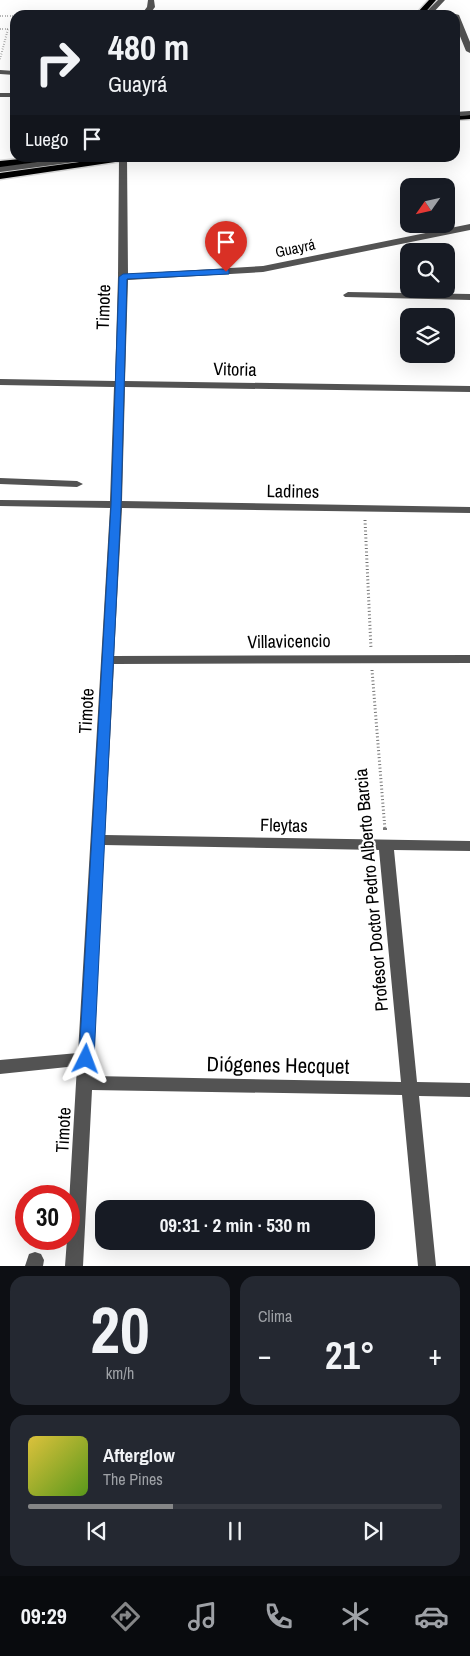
<!DOCTYPE html>
<html lang="es">
<head>
<meta charset="utf-8">
<style>
	body { margin:0; font-family:"Archivo Narrow",sans-serif; background:#242831; color:#f1f3f6; height:100vh; display:flex; flex-direction:column; font-size:19px; white-space:nowrap }
	* { box-sizing:border-box; margin:0 }
	p { font-size:16px; color:#9ea1a6 }
	.icon { flex:none; width:28px; height:28px; fill:none; stroke:currentColor; stroke-width:2; stroke-linecap:round; stroke-linejoin:round }
	.map { position:relative; height:1266px; overflow:hidden }
	.sheet { display:flex; flex-direction:column; gap:10px; padding:10px; background:#0d0f14; flex:1 }
	.sheet>* { flex:none }
	.banner { position:absolute; left:10px; top:10px; width:450px; height:152px; border-radius:15px; box-shadow:0 5px 20px #0002; background:#171b24; color:#f1f3f6; overflow:hidden }
	.needle { width:32px; rotate:236deg }
	.tools { position:absolute; left:400px; top:178px; display:grid; gap:10px }
	.tools a { display:grid; place-items:center; width:55px; height:55px; border-radius:10px; background:#171b24; box-shadow:0 5px 20px #0002; font-size:25px }
	.speed { position:absolute; left:15px; top:1185px; display:flex; gap:10px; font-size:25px; font-weight:700; text-align:center }
	.speed>* { display:grid; place-content:center; width:65px; height:65px; border-radius:50%; background:#171b24; box-shadow:0 5px 20px #0002; line-height:1 }
	.speed .limit { border:8px solid #d22; background:#fff; color:#111 }
	.pin { position:absolute; display:grid; place-items:center; width:42px; height:42px; color:#fff; margin:-51px -21px; border-radius:50% 50% 50% 0; rotate:-45deg; box-shadow:0 0 5px #0007 }
	.pin .icon { rotate:45deg }
	.me { position:absolute; width:55px; margin:-28px; rotate:3deg; stroke-linejoin:round; filter:drop-shadow(0 0 4px #0008) }
	.turn { display:flex; align-items:center; gap:18px; height:105px; padding:0 15px; font-size:22px }
	.turn .icon { width:65px; height:65px; stroke-width:2.5 }
	.turn b { display:block; font-size:35px; line-height:42px }
	.then { display:flex; align-items:center; height:48px; padding:0 15px; background:#0003; gap:10px; font-size:19px }
	.big { font-size:38px; font-weight:800; line-height:1.1 }
	.sheet .card { flex:1; display:flex; flex-direction:column; justify-content:center; gap:8px; min-width:0; padding:0 18px; border-radius:15px; background:#242831 }
	.sheet .dial { align-items:center; gap:0 }
	.dial b { font-size:65px; line-height:1 }
	.song { display:flex; align-items:center; gap:15px }
	.cover { width:60px; height:60px; border-radius:8px; background:linear-gradient(135deg,hsl(50 70% 55%),hsl(90 70% 35%)) }
	.played { height:5px; border-radius:2px; background:linear-gradient(90deg,#858687 35%,#363941 35%) }
	.keys { display:flex; justify-content:space-around; direction:ltr }
	.heat { display:flex; justify-content:space-between; align-items:center; font-size:28px; direction:ltr }
	.sheet .tiles { flex:1; display:grid; gap:10px; grid-template-columns:1fr 1fr }
	.card:last-child { grid-column:span 2 }
	.trip { position:absolute; left:95px; top:1200px; width:280px; height:50px; border-radius:15px; background:#171b24; box-shadow:0 5px 20px #0002; font-weight:800; line-height:50px; text-align:center }
	.tab-bar { display:flex; height:80px; justify-content:space-around; align-items:center; background:#090b0e; color:#9ea1a6 }
	.tab-bar .icon { width:35px; height:35px }
	.tab-bar .active { color:#858687 }
	.tab-bar b { font-size:22px; color:#f1f3f6 }
	.map>svg:first-child { display:block }
	.lines { fill:none; stroke-linecap:round; stroke-linejoin:round }
	.major-casing { stroke:#dbdbdb; stroke-width:3 }
	.path-far2 { stroke:#757575; stroke-width:2; stroke-dasharray:0.5 2; stroke-linecap:butt }
	.path-far1 { stroke:#757575; stroke-width:3; stroke-dasharray:1 2.5; stroke-linecap:butt }
	.path { stroke:#757575; stroke-width:4; stroke-dasharray:2 3; stroke-linecap:butt }
	.minor { fill:#535353; fill-rule:evenodd }
	.major { fill:#000; fill-rule:evenodd }
	.route { fill:#1a73e8; stroke:#114b97 }
	.labels { text-anchor:middle; dominant-baseline:central; stroke-width:4.5; stroke-linejoin:round; paint-order:stroke }
	.far-street-label { font-size:15px; fill:#000; stroke:#fff }
	.street-label { font-size:18px; fill:#000; stroke:#fff }
	.near-street-label { font-size:21px; fill:#000; stroke:#fff }
</style>
</head>
<body>
<div class="map">
<svg width="470" height="1266" viewBox="0 0 470 1266">
	<rect width="100%" height="100%" fill="#fff"/>
	<g class="lines">
		<defs>
			<path id="major" d="M429,0h7l-13,15h-8z
				M470,115v4l-15,1v-4z
				M30,158h19l-4,3 -45,6v-6z
				M108,158h18l-4,3 -122,18v-6z"/>
		</defs>
		<use href="#major" class="major-casing"/>
		<path class="path-far2" d="M46,15l12,-1
			M0,16h15
			M0,29h15
			M0,59l8,-30"/>
		<path class="path-far1" d="M365,520l6,129
			M372,670l13,160"/>
		<path class="path" d="M385,828v5"/>
		<path class="minor" d="M148,0h6l1,7 -6,8h-8l6,-8z
			M438,0h7l-14,15h-8z
			M452,13l7,2 11,27v11l-4,-2 -11,-27v-9h-4z
			M0,70l15,1v4l-15,-1z
			M0,93h15v4h-15z
			M470,111v4l-15,1v-4z
			M68,158h19l-4,3 -83,11v-6z
			M119,158h8l1,116 135,-8 207,-42v6l-207,42 -135,8 -3,101 345,5v6l-345,-5 -3,114 348,6v6l-348,-5 -8,148 356,-1v8l-356,1 -9,171 365,6v10l-76,-1 23,232 53,1v14l-51,-1 17,170h-18l-16,-171 -310,-5 -9,176h-18l2,-27h2v-36l8,-137 -77,8v-14l78,-7 32,-545 -110,-2v-6l110,1 4,-114 -114,-2v-6l115,2 3,-104zM104,845l275,5 22,232 -308,-6z
			M348,292l122,2v6l-125,-3 -2,-2z
			M0,478l77,3 6,3 -6,3 -77,-3z
			M35,1252l6,2 3,6 -1,6h-18l4,-12z"/>
		<use href="#major" class="major"/>
	</g>
	<path class="route" d="M226,269l3,1v4l-102,5 -6,227 -27,553 -3,4 -5,2 -5,-2 -2,-4 32,-553 8,-229 4,-3z"/>
	<g class="labels">
		<g class="far-street-label">
			<text transform="translate(295 248) rotate(-12)">Guayrá</text>
		</g>
		<g class="street-label">
			<text transform="translate(103 307) rotate(-88)">Timote</text>
			<text transform="translate(235 369) rotate(1)">Vitoria</text>
			<text transform="translate(293 491) rotate(1)">Ladines</text>
			<text transform="translate(289 641) rotate(-1)">Villavicencio</text>
			<text transform="translate(86 711) rotate(-87)">Timote</text>
			<text transform="translate(284 825) rotate(1)">Fleytas</text>
			<text transform="translate(371 890) rotate(-95)">Profesor Doctor Pedro Alberto Barcia</text>
			<text transform="translate(63 1130) rotate(-87)">Timote</text>
		</g>
		<g class="near-street-label">
			<text transform="translate(278 1065) rotate(1)">Diógenes Hecquet</text>
		</g>
	</g>
</svg>
<div class="tools">
<a><svg class="needle" viewBox="-14 -14 28 28"><path d="M0-13l5 13h-10z" fill="#e53935"/><path d="M0 13l5-13h-10z" fill="#9ea1a6"/></svg></a>
<a><svg class="icon" aria-label="search" viewBox="0 0 24 24"><circle cx="10" cy="10" r="6"/><path d="M15 15l6 6"/></svg></a>
<a><svg class="icon" aria-label="layers" viewBox="0 0 24 24"><path d="M12 4l9 5-9 5-9-5zM3 14l9 5 9-5"/></svg></a>
</div>
<div class="speed"><div class="limit">30</div></div>
<div class="pin" style="left:226px;top:272px;background:#d93025"><svg class="icon" aria-label="arrive" viewBox="0 0 24 24"><path d="M6 21V4h12l-3 4 3 4H6"/></svg></div>
<svg class="me" style="left:86px;top:1059px" viewBox="-20 -20 40 40"><path d="M0-17L14 15 0 8-14 15z" fill="#1a73e8" stroke="#fff" stroke-width="4"/></svg>
<div class="trip">09:31 · 2 min · 530 m</div>
<div class="banner">
<div class="turn"><svg class="icon" aria-label="right" viewBox="0 0 24 24"><path d="M7 20v-9h11M14 6l5 5-5 5"/></svg><div><b>480 m</b>Guayrá</div></div>
<div class="then">Luego<svg class="icon" aria-label="arrive" viewBox="0 0 24 24"><path d="M6 21V4h12l-3 4 3 4H6"/></svg></div>
</div>
</div>
<section class="sheet">
<div class="tiles">
<div class="card dial"><b>20</b><p>km/h</p></div>
<div class="card"><p>Clima</p>
<div class="heat"><a>−</a><b class="big">21°</b><a>+</a></div>
</div>
<div class="card">
<div class="song"><i class="cover"></i><div><b>Afterglow</b><p>The Pines</p></div></div>
<div class="played"></div>
<div class="keys"><svg class="icon" aria-label="previous" viewBox="0 0 24 24"><path d="M18 5L8 12l10 7zM5 5v14"/></svg><svg class="icon" aria-label="pause" viewBox="0 0 24 24"><path d="M8 5v14M16 5v14"/></svg><svg class="icon" aria-label="next" viewBox="0 0 24 24"><path d="M6 5l10 7-10 7zM19 5v14"/></svg></div>
</div>
</div>
</section>
<nav class="tab-bar">
<b>09:29</b>
<svg class="icon active" aria-label="directions" viewBox="0 0 24 24"><path d="M12 3l9 9-9 9-9-9zM9 14v-3h6M13 9l2 2-2 2"/></svg>
<svg class="icon" aria-label="music" viewBox="0 0 24 24"><path d="M9 18V5l10-2v13"/><circle cx="6" cy="18" r="3"/><circle cx="16" cy="16" r="3"/></svg>
<svg class="icon" aria-label="phone" viewBox="0 0 24 24"><path d="M5 4h4l2 5-3 2q2 4 5 5l2-3 5 2v4C11 20 4 13 5 4z"/></svg>
<svg class="icon" aria-label="climate" viewBox="0 0 24 24"><path d="M12 3v18M4 7l16 10M4 17L20 7"/></svg>
<svg class="icon" aria-label="car" viewBox="0 0 24 24"><path d="M5 17H2v-5l4-1 3-4h7l3 4 3 1v5h-3M9 17h6M6 11h13"/><circle cx="7" cy="17" r="2"/><circle cx="17" cy="17" r="2"/></svg>
</nav>
</body>
</html>
